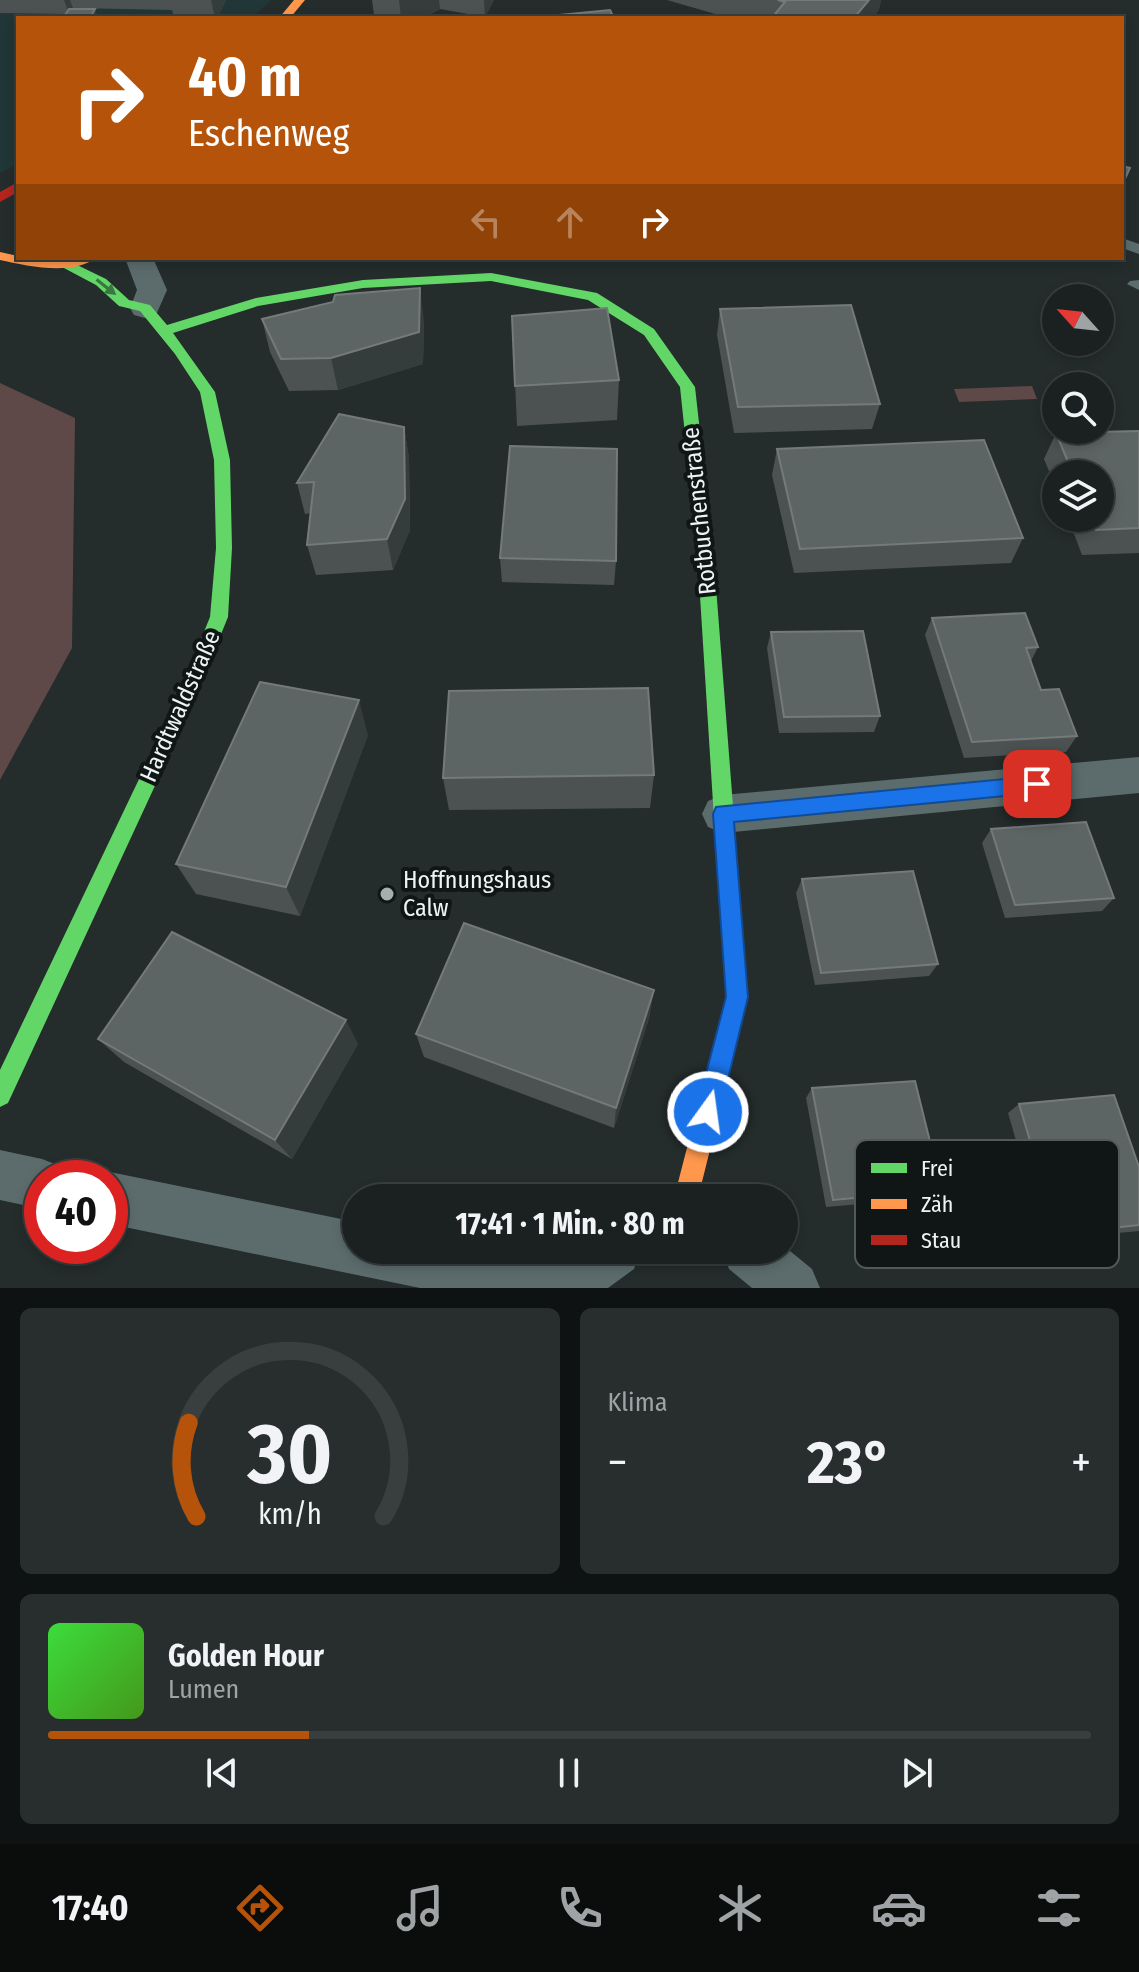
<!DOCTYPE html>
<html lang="de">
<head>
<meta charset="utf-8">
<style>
	body { margin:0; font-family:"Fira Sans Condensed",sans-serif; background:#282e2e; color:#f1f3f6; height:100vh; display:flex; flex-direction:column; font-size:30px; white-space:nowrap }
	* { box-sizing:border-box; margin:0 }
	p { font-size:26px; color:#a0a3a5 }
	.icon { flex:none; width:44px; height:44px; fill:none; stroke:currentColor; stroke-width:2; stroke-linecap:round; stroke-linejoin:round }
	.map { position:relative; height:1288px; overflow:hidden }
	.panel { display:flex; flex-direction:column; gap:20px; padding:20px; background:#0f1212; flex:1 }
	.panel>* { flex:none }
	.banner { position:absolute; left:16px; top:16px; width:1108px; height:244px; border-radius:0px; box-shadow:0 4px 12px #0003,0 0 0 2px #393e3f; background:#b45309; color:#fff; overflow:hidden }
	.needle { width:52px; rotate:297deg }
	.buttons { position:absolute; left:1042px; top:284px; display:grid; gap:16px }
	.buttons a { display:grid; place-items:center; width:72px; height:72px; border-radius:50%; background:#1b2121; box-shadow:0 4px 12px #0003,0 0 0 2px #393e3f; font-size:40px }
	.speed { position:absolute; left:24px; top:1160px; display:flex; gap:16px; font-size:40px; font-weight:700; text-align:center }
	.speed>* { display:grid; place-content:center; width:104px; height:104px; border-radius:50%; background:#1b2121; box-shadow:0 4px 12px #0003,0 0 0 2px #393e3f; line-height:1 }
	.speed .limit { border:12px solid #d22; background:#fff; color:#111 }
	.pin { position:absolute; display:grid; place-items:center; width:68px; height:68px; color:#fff; margin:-34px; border-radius:16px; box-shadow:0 4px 12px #0006 }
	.me { position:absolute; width:88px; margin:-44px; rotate:14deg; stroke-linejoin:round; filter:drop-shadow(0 0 6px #0008) }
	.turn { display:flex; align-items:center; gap:28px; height:168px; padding:0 40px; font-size:36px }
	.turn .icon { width:104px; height:104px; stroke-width:2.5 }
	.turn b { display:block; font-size:56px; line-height:68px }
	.lanes { display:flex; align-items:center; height:76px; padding:0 40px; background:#0003; justify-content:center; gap:40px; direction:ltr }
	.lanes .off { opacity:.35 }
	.big { font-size:60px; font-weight:700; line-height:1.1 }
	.panel .card { flex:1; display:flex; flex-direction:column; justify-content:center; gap:12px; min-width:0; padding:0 28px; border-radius:12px; background:#282e2e }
	.panel .dial { align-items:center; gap:0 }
	.dial svg { height:208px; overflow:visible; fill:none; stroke:#393e3f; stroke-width:7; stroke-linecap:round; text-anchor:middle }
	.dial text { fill:#f1f3f6; stroke:none }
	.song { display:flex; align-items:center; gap:24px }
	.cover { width:96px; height:96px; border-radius:12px; background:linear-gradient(135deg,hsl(120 70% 55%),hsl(100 70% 35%)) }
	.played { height:8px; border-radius:4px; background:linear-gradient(90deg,#b45309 25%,#393e3f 25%) }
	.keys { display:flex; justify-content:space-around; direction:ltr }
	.heat { display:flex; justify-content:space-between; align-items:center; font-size:44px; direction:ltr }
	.panel .tiles { flex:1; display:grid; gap:20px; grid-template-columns:1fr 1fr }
	.card:last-child { grid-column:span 2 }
	.trip { position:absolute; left:342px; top:1184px; width:456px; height:80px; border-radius:40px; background:#1b2121; box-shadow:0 4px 12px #0003,0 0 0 2px #393e3f; font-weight:700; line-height:80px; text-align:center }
	.dock { display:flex; height:128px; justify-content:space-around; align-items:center; background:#0b0d0d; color:#a0a3a5 }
	.dock .icon { width:56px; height:56px }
	.dock .current { color:#b45309 }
	.dock b { font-size:36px; color:#f1f3f6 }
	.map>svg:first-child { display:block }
	.built { fill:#213636 }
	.green { fill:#5f4948 }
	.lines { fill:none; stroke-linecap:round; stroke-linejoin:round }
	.lane { fill:#5c6c6d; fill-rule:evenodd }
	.street { fill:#5c6c6d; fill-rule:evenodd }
	.fast { fill:#63d668; fill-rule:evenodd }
	.slow { fill:#ff974d; fill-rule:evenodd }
	.jam { fill:#b3261e; fill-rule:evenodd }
	.wall { fill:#4c5252 }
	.shaded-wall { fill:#353c3c }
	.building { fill:#5d6464; stroke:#747a7a; stroke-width:2 }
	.oneway { fill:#3a763f }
	.route { fill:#1a73e8; stroke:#114b97; stroke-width:2 }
	.poi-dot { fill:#a6afaf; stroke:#101616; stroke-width:3 }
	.labels { text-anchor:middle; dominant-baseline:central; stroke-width:8; stroke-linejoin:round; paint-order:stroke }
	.street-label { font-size:24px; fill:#ecf5f5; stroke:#101616 }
	.poi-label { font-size:24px; fill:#ecf5f5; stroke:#101616; text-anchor:start }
	.key { fill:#101616; stroke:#525959; stroke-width:2 }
	.key-label { font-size:22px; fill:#ecf5f5 }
</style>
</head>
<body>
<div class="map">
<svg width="1139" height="1288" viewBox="0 0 1139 1288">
	<rect width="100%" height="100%" fill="#242c2c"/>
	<path class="built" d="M0,0h271l-19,18h-234v146l-18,9z"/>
	<path class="green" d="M0,383l75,35 -3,230 -72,132z
		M1032,386l5,13 -78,3 -5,-13z"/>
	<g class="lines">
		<path class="lane" d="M1122,238l17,6v10l-17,-6z
			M1139,280v10l-12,-6 3,-3z"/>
		<path class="street" d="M125,258h28l14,32 -11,25 -11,3 -11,-3 -4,-7 7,-18z
			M1139,757v36l-416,40 -15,-6 -6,-13 6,-13 15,-6z
			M0,1150l42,9 18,7 5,12h-23v31l-42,-9z
			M110,1172l246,50v28h136l61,14 18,-14h70l-7,19 -26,19h-188l-310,-64v-46h-14z
			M784,1246l28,23 8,19h-68l-23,-19 -7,-19h62z"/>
		<path class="fast" d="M67,260l39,19 23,21 21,5 17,20 89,-27 107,-18 128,-7 106,20 57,36 41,58 18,161 21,271 -3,6 -7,3 -7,-3 -3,-6 -17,-271 -17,-161 -36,-52 -56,-35 -97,-19 -128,7 -105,18 -85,27 42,59 15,68 2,88 -4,69 -37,91 -183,395 -8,4v-37l173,-362 37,-91 6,-69 -2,-88 -14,-68 -25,-38 -35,-43 -21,-5 -23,-21 -34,-18 -2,-3z"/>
		<path class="slow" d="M294,0h11l-15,18h-11z
			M0,252l18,4v2l26,3 52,-3c-24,18 -69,8 -96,2z
			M724,810l7,3 3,6 14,178 -50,201h-24l52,-201 -12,-178 3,-6z"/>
		<path class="jam" d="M18,182v10l-18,10v-10z"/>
	</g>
	<path class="wall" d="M0,0h226l-9,18h-43l-2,-8 -99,-2 -7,6 -66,-1z
		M372,0h122l-9,17 -45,-8 -17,9h-42l-7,-3z
		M667,0h214l-2,9 -6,9h-144z
		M720,309l160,95 -8,25 -138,4 -17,-98z
		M512,316l107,64 -2,40 -100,6z
		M262,319l162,2 -1,43 -85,26 -49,1 -19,-39z
		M404,427l5,31 1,72 -17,40 -77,5 -9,-30 4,-32 -6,1 -8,-31z
		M1139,431v122l-57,2 -14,-37h32v-44h-44v14l-12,-29 12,-26z
		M777,449l246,89 -12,25 -217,10 -22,-98z
		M500,558l116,3 -2,24 -112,-3z
		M932,618l106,29 -7,14 10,29 36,46 -11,16 -102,6 -39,-123z
		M771,632l109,84 -6,16 -95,1 -12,-85z
		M368,735l-68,181 -104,-22 -20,-30z
		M654,775l-4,33 -201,2 -6,-32z
		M991,829l123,69 -12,13 -97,7 -23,-75z
		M802,879l136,85 -9,12 -114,9 -19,-92z
		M650,1015l-36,113 -190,-71 -8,-23z
		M98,1039l260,5 -66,115 -168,-97z
		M812,1088l130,102 -10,8 -106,9 -20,-109z
		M1019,1104l120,63v64l-94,9 -37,-127z"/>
	<path class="shaded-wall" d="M64,0h6l3,8 -4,6z
		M211,0h15l-9,18h-2z
		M399,0h40l1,9 -17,9h-22z
		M484,0h10l-9,17z
		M869,0h12l-2,9 -6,9h-19z
		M95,9l3,9h-8z
		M420,288l4,33 -1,43 -85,26 -7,-32z
		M404,427l5,31 1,72 -17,40 -6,-31z
		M359,700l9,35 -68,181 -14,-29z
		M654,990l-4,25 -36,113 2,-20z
		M346,1020l12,24 -66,115 -17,-19z"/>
	<path class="building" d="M778,0h91l-15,18h-36l-7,-2 -1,2h-17l-18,-4 10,-12z
		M69,9h26l-5,9h-27z
		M610,10l4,8h-86z
		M1122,166l8,2 -6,13 -2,-1z
		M420,288l-1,44 -88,26 -50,1 -19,-40 71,-17 2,-7z
		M851,305l29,99 -142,3 -18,-98z
		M607,308l12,72 -104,6 -3,-70z
		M339,414l65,13 1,72 -18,40 -80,6 7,-63 -17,1z
		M1139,431v97l-43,2 -5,-12h9v-44h-27l-17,-41z
		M984,440l39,98 -223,11 -23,-100z
		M510,446l107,3 -1,112 -116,-3z
		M1025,613l13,34 -12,1 15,42 18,-1 18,47 -105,6 -40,-124z
		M863,631l17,85 -96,1 -13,-85z
		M260,682l99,18 -73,187 -110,-23z
		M648,688l6,87 -211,3 6,-87z
		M1086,822l28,76 -99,7 -24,-76z
		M913,871l25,93 -117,9 -19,-94z
		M464,923l190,67 -38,118 -200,-74z
		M172,932l174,88 -71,120 -177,-101z
		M915,1081l27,109 -109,10 -21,-112z
		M1114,1095l25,72v58l-81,9 -39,-130z"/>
	<defs><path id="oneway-solid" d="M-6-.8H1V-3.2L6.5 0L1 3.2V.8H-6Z" transform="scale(2)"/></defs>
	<use class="oneway" href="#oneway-solid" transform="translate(106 287) rotate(38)"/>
	<path class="route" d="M1037,776l7,2 3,6 -3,7 -7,2 -303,29 14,175 -28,115 -4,8 -8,3 -9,-3 -3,-8 30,-115 -13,-183 3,-7z"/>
	<circle class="poi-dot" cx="387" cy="894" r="8"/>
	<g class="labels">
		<g class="street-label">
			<text transform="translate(699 511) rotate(-96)">Rotbuchenstraße</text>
			<text transform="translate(180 706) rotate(-66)">Hardtwaldstraße</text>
		</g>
		<g class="poi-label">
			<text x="403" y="880">Hoffnungshaus<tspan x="403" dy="28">Calw</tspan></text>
		</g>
	</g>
	<rect x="855" y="1140" width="264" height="128" rx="12" class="key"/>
	<rect x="871" y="1163" width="36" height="10" fill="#63d668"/>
	<rect x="871" y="1199" width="36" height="10" fill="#ff974d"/>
	<rect x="871" y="1235" width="36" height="10" fill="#b3261e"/>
	<g class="key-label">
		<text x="921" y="1176">Frei</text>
		<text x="921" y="1212">Zäh</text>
		<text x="921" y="1248">Stau</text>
	</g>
</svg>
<div class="buttons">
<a><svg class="needle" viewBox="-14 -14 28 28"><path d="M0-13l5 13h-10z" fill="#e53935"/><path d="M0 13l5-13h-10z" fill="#a0a3a5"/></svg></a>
<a><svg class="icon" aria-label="search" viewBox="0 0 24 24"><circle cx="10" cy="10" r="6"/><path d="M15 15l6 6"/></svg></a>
<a><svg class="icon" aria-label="layers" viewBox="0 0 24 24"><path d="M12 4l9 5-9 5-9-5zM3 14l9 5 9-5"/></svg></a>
</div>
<div class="speed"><div class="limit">40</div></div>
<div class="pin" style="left:1037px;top:784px;background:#d93025"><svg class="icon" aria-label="arrive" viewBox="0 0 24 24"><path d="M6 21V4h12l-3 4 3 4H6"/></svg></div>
<svg class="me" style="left:708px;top:1112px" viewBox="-20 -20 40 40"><circle r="17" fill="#1a73e8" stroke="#fff" stroke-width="3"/><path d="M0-11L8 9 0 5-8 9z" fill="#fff"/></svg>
<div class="trip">17:41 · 1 Min. · 80 m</div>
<div class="banner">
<div class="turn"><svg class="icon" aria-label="right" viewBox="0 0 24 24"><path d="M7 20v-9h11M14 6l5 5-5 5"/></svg><div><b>40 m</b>Eschenweg</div></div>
<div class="lanes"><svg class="icon off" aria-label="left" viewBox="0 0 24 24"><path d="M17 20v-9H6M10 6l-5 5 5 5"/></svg><svg class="icon off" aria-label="ahead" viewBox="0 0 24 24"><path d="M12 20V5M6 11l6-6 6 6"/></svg><svg class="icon" aria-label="right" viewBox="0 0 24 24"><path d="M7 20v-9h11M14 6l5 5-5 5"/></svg></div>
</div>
</div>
<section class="panel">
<div class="tiles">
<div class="card dial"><svg viewBox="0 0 100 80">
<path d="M14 69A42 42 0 1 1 86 69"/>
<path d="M14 69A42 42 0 0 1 11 33" stroke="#b45309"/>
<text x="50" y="56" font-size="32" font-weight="700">30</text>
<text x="50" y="72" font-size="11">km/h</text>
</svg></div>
<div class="card"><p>Klima</p>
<div class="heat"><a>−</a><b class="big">23°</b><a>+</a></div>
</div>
<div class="card">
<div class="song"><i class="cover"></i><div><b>Golden Hour</b><p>Lumen</p></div></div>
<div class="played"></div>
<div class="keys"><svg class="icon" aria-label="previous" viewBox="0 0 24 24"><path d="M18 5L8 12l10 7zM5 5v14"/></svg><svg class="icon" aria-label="pause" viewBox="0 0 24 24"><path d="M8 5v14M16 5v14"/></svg><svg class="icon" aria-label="next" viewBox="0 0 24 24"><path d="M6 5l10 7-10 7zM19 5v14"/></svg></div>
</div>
</div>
</section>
<nav class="dock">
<b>17:40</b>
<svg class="icon current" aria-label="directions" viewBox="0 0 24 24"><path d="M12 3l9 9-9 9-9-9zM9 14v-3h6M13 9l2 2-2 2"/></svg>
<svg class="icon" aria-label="music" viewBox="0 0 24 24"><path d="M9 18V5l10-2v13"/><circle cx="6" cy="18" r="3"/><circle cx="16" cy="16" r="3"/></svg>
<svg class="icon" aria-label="phone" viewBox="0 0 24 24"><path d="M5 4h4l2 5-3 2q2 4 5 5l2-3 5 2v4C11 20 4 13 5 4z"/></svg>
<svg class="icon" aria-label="climate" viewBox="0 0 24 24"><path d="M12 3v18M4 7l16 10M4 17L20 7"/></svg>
<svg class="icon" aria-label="car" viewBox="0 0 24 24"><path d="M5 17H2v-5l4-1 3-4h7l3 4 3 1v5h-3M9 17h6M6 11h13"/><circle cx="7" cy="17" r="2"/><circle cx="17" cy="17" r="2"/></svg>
<svg class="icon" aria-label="filters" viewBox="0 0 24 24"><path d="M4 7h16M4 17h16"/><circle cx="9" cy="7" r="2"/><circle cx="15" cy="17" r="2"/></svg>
</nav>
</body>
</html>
